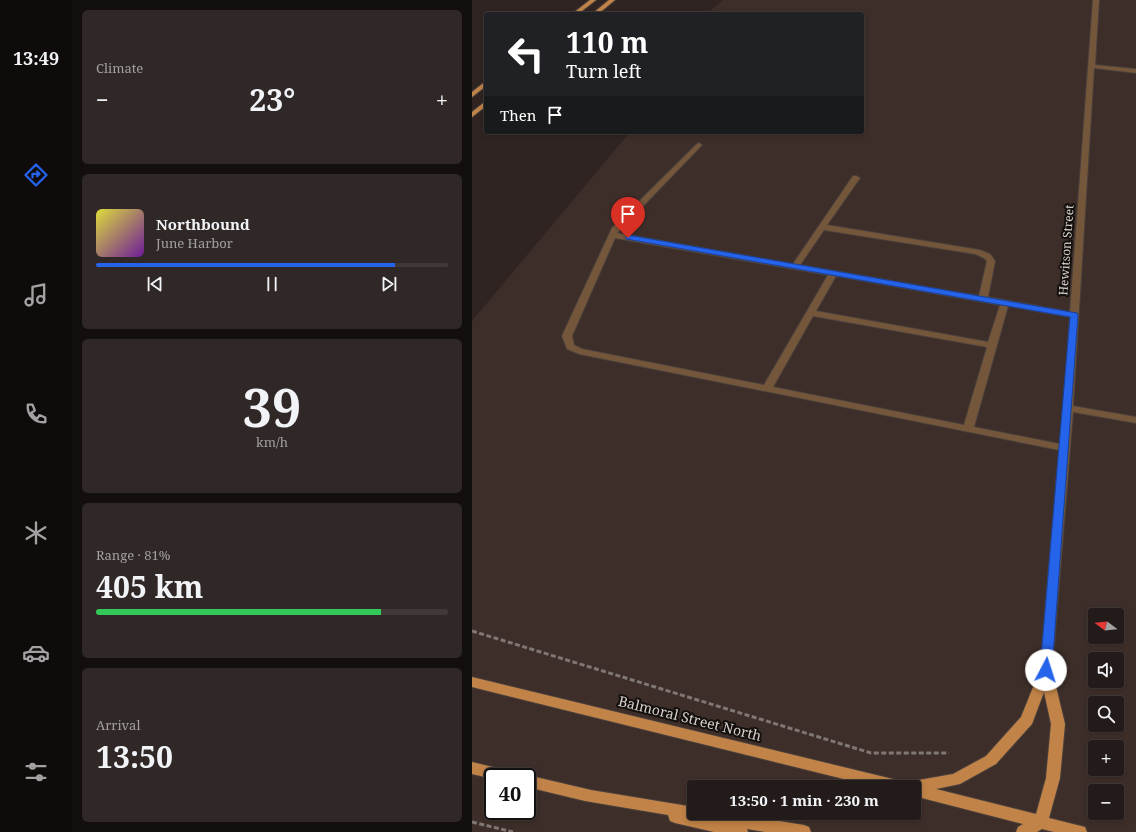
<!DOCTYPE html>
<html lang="en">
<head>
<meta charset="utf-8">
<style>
	body { margin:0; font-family:"Noto Serif",serif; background:#2f2826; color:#f1f3f6; height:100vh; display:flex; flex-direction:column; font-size:15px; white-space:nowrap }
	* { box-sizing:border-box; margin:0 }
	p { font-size:13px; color:#a3a1a2 }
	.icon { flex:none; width:22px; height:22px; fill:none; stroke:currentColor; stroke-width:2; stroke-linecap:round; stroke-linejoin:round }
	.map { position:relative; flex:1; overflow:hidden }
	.side { display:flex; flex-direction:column; gap:10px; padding:10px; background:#130f0e; width:400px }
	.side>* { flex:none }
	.top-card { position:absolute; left:12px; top:12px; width:380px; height:122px; border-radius:4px; box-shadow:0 2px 6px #0003,0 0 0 1px #403938; background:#202124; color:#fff; overflow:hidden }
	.needle { width:26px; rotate:286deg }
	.buttons { position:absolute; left:616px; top:608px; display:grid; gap:8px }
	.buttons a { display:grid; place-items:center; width:36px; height:36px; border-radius:4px; background:#231b19; box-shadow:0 2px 6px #0003,0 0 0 1px #403938; font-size:20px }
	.speed { position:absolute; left:12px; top:768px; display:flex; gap:8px; font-size:20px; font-weight:700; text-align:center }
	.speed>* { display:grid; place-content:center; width:52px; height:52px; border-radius:50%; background:#231b19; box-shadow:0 2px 6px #0003,0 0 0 1px #403938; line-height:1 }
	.speed .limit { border:2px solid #111; border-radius:6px; background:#fff; color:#111 }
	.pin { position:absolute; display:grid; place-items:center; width:34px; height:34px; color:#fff; margin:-41px -17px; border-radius:50% 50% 50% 0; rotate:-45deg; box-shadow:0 0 4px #0007 }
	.pin .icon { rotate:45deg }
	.me { position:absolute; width:44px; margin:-22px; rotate:5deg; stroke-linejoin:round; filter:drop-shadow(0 0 3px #0008) }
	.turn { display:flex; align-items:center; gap:14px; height:84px; padding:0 16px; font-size:18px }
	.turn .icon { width:52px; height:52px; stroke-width:2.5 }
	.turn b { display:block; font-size:28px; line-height:34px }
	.then { display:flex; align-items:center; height:38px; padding:0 16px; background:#0003; gap:8px; font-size:15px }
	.big { font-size:30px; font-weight:700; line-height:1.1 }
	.side .tile { flex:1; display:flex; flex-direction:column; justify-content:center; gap:6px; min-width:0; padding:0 14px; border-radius:6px; background:#2f2826 }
	.side .dial { align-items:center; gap:0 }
	.dial b { font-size:52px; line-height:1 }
	.song { display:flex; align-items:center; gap:12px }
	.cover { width:48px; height:48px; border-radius:6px; background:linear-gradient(135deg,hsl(60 70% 55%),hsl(280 70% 35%)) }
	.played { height:4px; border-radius:2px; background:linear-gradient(90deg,#2563eb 85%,#403938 85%) }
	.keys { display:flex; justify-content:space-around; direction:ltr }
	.heat { display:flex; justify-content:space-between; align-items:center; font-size:22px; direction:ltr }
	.charge { height:6px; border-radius:3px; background:linear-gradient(90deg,#34c759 81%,#403938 0) }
	.trip { position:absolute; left:215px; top:780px; width:234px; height:40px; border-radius:4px; background:#231b19; box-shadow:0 2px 6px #0003,0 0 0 1px #403938; font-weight:700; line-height:40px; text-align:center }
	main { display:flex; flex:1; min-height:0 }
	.dock { display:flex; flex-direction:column; width:72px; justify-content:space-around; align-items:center; background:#0e0b0a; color:#a3a1a2 }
	.dock .icon { width:28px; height:28px }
	.dock .active { color:#2563eb }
	.dock b { font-size:18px; color:#f1f3f6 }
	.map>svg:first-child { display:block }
	.built { fill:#3e2e29; fill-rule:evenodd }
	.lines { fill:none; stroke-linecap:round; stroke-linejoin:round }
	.minor-casing { stroke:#4a403d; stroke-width:2 }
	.major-casing { stroke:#4a403d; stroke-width:2 }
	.path { stroke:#807774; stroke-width:3; stroke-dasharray:5 2.5; stroke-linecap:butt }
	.minor { fill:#74563a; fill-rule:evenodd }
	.major { fill:#c18347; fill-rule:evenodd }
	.route { fill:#2563eb; stroke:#184099 }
	.labels { text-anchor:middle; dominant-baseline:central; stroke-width:4; stroke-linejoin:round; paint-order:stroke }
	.street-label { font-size:12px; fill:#d7d0cd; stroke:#130f0d }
	.near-street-label { font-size:14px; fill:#d7d0cd; stroke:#130f0d }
</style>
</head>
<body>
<main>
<nav class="dock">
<b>13:49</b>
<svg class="icon active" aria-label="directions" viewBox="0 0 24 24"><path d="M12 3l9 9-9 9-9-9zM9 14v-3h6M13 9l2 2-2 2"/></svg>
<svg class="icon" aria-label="music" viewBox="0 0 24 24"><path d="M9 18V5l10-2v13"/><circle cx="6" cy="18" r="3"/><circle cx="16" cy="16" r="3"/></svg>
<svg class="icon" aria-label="phone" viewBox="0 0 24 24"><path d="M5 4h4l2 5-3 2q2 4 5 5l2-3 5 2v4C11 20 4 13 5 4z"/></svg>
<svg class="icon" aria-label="climate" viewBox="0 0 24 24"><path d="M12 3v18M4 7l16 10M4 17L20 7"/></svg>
<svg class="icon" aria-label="car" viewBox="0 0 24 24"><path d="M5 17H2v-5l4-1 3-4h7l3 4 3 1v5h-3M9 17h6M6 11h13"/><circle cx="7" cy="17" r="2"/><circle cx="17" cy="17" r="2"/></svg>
<svg class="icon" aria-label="filters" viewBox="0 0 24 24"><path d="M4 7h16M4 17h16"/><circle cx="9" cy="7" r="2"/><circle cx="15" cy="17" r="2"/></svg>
</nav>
<section class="side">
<div class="tile"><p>Climate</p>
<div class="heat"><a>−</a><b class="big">23°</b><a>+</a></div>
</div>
<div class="tile">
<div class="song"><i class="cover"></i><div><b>Northbound</b><p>June Harbor</p></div></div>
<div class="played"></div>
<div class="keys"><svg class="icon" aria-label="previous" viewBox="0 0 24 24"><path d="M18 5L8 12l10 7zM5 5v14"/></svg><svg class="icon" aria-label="pause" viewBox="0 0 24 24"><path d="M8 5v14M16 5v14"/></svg><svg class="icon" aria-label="next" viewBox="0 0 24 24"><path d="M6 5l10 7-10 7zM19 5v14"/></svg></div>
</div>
<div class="tile dial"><b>39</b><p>km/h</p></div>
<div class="tile"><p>Range · 81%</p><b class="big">405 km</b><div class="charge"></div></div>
<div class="tile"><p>Arrival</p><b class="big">13:50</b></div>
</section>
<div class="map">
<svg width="664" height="832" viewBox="0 0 664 832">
	<rect width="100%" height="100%" fill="#2f2421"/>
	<path class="built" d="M251,0h413v832h-664v-511l158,-189h232v-118h-156zM623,615h22v22h-22zM623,659h22v22h-22zM623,703h22v22h-22zM623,747h22v22h-22zM21,777h34v34h-34zM222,787h220v26h-220zM623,791h22v22h-22z"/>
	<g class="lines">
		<defs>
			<path id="minor" d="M621,0h6l-4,65 41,4v4l-42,-5 -21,338 63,11v6l-63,-11 -21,258 -1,4 -5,1 -5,-1 -1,-4 19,-220 -480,-96 -12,-5 -5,-13 50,-108 85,-84 2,-1 3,2 -1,1 -84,87 176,31 60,-88h3l4,2 -33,47 153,25 10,4 5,7 -7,36 82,15zM352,230l151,24 9,4 3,3 -8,35 -179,-31zM143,238l213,37 -64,110 -182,-36 -8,-4 -2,-9zM364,276l164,29 -12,37 -172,-31zM536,306l62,11 -10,127 -86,-17zM341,316l174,31 -23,78 -191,-38z"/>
			<path id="major" d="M118,0h6l-18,14h-6z
				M137,0h6l-17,14h-6z
				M14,81v5l-14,11v-5z
				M14,101v5l-14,11v-5z
				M574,665l5,1 1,4 13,54 -5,54 -11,40 36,9 2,5h-33l-12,-3 -5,3h-21l2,-5 5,-3 -109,-28v-9h-38l-404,-100v-10l429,104 6,4 6,-4 40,-7 33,-18 35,-39 19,-47 1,-4zM572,692l7,32 -5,54 -10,36 -100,-25 24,-5 36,-20 36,-40z
				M0,762l37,9 5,2 2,4h-23v2l-21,-5z
				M55,775l64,15 103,17v6h36l74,12 5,2 2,5h-46l-18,-3 1,3h-34l-39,-9 -5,-2 -2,-6 -83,-14 -58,-14v-10h-5z"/>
		</defs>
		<use href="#minor" class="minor-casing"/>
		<use href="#major" class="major-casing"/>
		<path class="path" d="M0,631l399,122h78
			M0,822l41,10"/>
		<use href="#minor" class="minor"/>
		<use href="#major" class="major"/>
	</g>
	<path class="route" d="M156,235l449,78 1,2 -26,355 -2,3 -4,2 -4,-2 -2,-3 30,-353 -444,-78v-3z"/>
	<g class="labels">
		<g class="street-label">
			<text transform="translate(594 250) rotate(-86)">Hewitson Street</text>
		</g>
		<g class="near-street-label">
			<text transform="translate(218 718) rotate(14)">Balmoral Street North</text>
		</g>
	</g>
</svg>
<div class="buttons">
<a><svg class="needle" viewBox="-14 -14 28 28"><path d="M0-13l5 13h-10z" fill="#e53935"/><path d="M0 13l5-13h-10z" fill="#a3a1a2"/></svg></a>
<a><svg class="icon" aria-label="sound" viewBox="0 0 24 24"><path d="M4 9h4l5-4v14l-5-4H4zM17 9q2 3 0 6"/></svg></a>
<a><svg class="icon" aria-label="search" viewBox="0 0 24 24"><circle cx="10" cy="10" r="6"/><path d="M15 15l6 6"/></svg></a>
<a>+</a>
<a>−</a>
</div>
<div class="speed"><div class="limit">40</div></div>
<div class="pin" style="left:156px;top:238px;background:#d93025"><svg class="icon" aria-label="arrive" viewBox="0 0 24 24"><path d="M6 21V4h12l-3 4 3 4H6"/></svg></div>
<svg class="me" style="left:574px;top:670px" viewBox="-20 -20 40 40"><circle r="19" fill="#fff"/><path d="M0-13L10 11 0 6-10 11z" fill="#2563eb"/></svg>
<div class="trip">13:50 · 1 min · 230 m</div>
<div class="top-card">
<div class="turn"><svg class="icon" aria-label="left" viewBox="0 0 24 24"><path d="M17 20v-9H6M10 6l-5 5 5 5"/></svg><div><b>110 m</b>Turn left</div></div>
<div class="then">Then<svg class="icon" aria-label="arrive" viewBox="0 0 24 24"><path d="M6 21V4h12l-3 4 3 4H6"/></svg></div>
</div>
</div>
</main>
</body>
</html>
